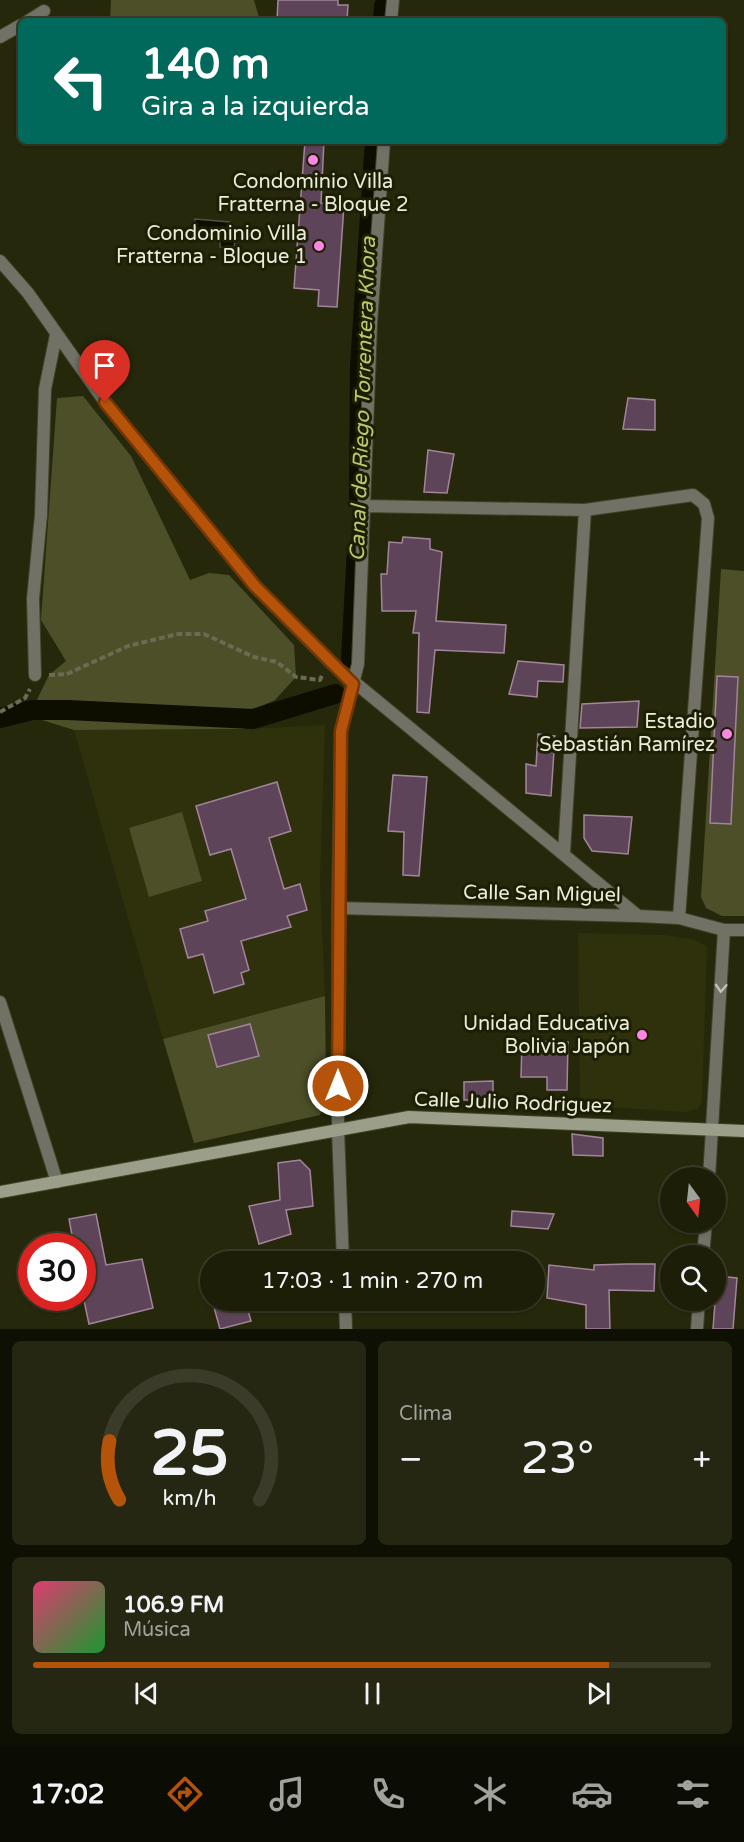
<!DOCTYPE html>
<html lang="es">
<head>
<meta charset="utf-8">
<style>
	body { margin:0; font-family:"Varela Round",sans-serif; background:#252712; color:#f1f3f6; height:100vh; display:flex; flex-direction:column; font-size:22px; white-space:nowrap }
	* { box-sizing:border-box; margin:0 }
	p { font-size:20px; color:#a0a29c }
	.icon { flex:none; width:33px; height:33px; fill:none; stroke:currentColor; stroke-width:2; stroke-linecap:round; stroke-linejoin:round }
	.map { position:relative; height:1329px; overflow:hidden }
	.details { display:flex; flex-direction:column; gap:12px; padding:12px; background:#0f1004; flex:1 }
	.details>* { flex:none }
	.top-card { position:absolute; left:18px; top:18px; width:708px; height:126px; border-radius:9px; box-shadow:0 2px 4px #0004,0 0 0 2px #3a3c29; background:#00695c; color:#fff; overflow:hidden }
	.needle { width:39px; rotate:165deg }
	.buttons { position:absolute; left:660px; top:1167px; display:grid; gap:12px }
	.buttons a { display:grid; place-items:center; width:66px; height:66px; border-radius:50%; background:#1c1e08; box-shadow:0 2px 4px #0004,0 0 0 2px #3a3c29; font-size:30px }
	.speed { position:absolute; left:18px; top:1233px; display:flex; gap:12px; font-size:30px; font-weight:700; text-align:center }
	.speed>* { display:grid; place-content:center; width:78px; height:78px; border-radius:50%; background:#1c1e08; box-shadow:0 2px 4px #0004,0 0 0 2px #3a3c29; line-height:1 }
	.speed .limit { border:9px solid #d22; background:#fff; color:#111 }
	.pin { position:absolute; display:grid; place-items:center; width:51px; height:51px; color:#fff; margin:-62px -26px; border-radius:50% 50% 50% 0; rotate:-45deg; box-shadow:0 0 6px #0007 }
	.pin .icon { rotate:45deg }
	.me { position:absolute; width:66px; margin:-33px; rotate:0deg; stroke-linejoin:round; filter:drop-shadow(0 0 4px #0008) }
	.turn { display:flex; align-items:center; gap:21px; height:126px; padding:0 24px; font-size:27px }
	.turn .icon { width:78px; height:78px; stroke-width:2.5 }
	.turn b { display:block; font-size:42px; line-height:51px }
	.big { font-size:45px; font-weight:600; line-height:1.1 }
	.details .widget { flex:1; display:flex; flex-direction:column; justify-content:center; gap:9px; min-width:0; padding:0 21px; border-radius:9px; background:#252712 }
	.details .dial { align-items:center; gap:0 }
	.dial svg { height:156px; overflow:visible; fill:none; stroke:#3a3c29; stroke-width:7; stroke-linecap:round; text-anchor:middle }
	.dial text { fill:#f1f3f6; stroke:none }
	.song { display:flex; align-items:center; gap:18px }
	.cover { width:72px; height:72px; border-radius:9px; background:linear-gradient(135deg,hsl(340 70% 55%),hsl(130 70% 35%)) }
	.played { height:6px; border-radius:3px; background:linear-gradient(90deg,#b45309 85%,#3a3c29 85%) }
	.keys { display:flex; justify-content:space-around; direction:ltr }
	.heat { display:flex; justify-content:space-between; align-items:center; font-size:33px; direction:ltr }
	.details .tiles { flex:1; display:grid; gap:12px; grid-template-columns:1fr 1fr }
	.widget:last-child { grid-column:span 2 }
	.trip { position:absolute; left:200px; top:1251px; width:345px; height:60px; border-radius:30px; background:#1c1e08; box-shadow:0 2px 4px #0004,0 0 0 2px #3a3c29; font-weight:600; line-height:60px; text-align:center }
	.tab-bar { display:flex; height:96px; justify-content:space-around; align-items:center; background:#0b0c03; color:#a0a29c }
	.tab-bar .icon { width:42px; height:42px }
	.tab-bar .selected { color:#b45309 }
	.tab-bar b { font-size:27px; color:#f1f3f6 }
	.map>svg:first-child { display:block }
	.built { fill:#2e310b }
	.green { fill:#4c4f28 }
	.water { fill:#0d0e00; stroke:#4f5142; stroke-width:1.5 }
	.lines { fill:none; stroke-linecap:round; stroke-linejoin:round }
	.canal { stroke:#0d0e00; stroke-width:20 }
	.building { fill:#5e4458; stroke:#a2859b; stroke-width:1.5 }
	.street-casing { stroke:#414428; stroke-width:14 }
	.secondary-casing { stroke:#414428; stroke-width:14 }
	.path { stroke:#696b52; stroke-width:4; stroke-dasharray:6 3; stroke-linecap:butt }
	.street { stroke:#717265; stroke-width:12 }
	.secondary { stroke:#9b9e88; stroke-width:12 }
	.oneway { stroke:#c0c2b2 }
	.route-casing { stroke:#753606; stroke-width:15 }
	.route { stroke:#b45309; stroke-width:10 }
	.poi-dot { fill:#fc86e4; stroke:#1d1f02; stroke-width:2 }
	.labels { text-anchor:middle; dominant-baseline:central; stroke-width:6; stroke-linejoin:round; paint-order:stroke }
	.poi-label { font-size:20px; fill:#eaeddb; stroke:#1d1f02; text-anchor:end }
	.street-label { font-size:20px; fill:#eaeddb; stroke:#1d1f02 }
	.water-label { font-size:21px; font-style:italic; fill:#bec76b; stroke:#1d1f02 }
</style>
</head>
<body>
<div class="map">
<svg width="744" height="1329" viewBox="0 0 744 1329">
	<rect width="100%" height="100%" fill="#26280b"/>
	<path class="built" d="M325,725l-5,159 5,112 -162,43 -89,-309 171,-1z
		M578,933l87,2 31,5 11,7 -5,154 -4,8 -12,3 -106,-7z"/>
	<path class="green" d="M111,0h143l6,21h-150z
		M83,396l48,60 59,124 19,-7 20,2 65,70 2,32 -21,23 -25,11 -5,18 -171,1 -45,-14 20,-41 17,-14 -25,-41 16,-222z
		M721,569l23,2v345h-22l-16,-8 -5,-11z
		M182,812l20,69 -53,16 -20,-69z
		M325,996l1,98 -6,21 -126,28 -31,-104z"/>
	<path class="water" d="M195,219l35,3 -1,17h6l-1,9 -14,-1v-6l-27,-2z"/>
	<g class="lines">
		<path class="canal" d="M383,21l1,-15
			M359,499l1,-133 15,-225
			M351,658l6,-109
			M0,718l32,-8h36l185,9 82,-25"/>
	</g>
	<path class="building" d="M278,0h60v5h10l-1,16h-70z
		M305,141h19l-3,62 23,2 -7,102 -19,-1 1,-16 -25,-2z
		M628,398l27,2v30l-32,-1z
		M428,450l26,4 -7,39 -23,-1z
		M403,537l27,2v10l12,3 -6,69 70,4 -2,28 -69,-3 -6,63 -12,-1 2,-79h-6l3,-22h-34l-1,-37h6l2,-32 13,1z
		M518,661l46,4 -1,17 -25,-1 -1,16 -28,-3z
		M717,676l21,1 -7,147 -21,-1z
		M639,701l-2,26 -57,1 2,-24z
		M538,734l17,2 -4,60 -25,-3v-29l10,2z
		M393,775l34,2 -8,99 -16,-1 1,-43 -16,-1z
		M277,782l14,49 -22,7 15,51 16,-5 7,26 -20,6 4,11 -50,14 8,29 -8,3 3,11 -30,9 -11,-39 -15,4 -8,-29 28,-8 -3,-10 41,-12 -15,-50 -21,6 -14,-49z
		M584,815l48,2 -4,37 -36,-3 -8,-13z
		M250,1024l9,32 -42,11 -9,-32z
		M522,1041l46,1 -1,48h-20v-13h-26z
		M493,1081v19h-29v-18z
		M572,1134l31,4v18l-30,-1z
		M300,1160l10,10 3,36 -27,4 5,24 -32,10 -10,-38 31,-6 -2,-37z
		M512,1211l42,3 -6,15 -37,-3z
		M96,1214l10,51 36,-6 11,49 -64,16 -7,-33v-45h-8l-5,-27z
		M627,1264h28l-1,27 -45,-1 1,39h-24v-24l-39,-7 2,-33 45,5v-5z
		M717,1276l20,2 -4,51h-20z
		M212,1300h33l6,21 -31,8z"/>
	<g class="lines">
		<defs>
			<path id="street" d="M28,21l16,-10
				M391,21l2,-21
				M0,37l21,-12
				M0,261l28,32 77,109 75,93 75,91 75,76 308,254
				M365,506l220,4 108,-15 11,9 4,14 -29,400
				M35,675l-2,-76 8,-84 4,-126 11,-54
				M564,853l21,-343
				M338,908l300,8 41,2 45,12h20
				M0,1002l57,180
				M709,1178l15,-248
				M703,1256l3,-34
				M343,1262l-5,-132v-222l3,-177 17,-67 13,-340 13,-183
				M345,1300l1,29
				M697,1329l2,-29"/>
			<path id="secondary" d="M0,1192l409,-75 335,14"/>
		</defs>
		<use href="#street" class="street-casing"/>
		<use href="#secondary" class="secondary-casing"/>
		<path class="path" d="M49,675l18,-1 61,-28 50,-12h26l50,23 23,5 19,15 24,3 3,-7
			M0,712l25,-14 5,-9"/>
		<use href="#street" class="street"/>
		<use href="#secondary" class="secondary"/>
	</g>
	<defs><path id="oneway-chevron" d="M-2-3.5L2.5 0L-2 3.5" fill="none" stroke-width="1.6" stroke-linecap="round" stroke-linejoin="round" transform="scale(1.5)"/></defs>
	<use class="oneway" href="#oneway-chevron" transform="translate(721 988) rotate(93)"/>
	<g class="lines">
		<defs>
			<path id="route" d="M105,402l150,184 98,98 -12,47 -3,355"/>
		</defs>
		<use href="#route" class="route-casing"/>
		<use href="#route" class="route"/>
	</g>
	<g class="poi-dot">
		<circle cx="313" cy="160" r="6"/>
		<circle cx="319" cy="246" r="6"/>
		<circle cx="727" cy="734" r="6"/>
		<circle cx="642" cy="1035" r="6"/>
	</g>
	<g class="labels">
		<g class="poi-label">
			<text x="313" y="182" text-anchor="middle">Condominio Villa<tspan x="313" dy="23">Fratterna - Bloque 2</tspan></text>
			<text x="307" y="234">Condominio Villa<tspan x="307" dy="23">Fratterna - Bloque 1</tspan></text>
			<text x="715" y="722">Estadio<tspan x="715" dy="23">Sebastián Ramírez</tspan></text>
			<text x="630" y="1024">Unidad Educativa<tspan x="630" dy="23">Bolivia Japón</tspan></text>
		</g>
		<g class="street-label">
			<text transform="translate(542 894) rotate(1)">Calle San Miguel</text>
			<text transform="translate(513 1103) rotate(2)">Calle Julio Rodriguez</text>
		</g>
		<g class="water-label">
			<text transform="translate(363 399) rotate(-88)">Canal de Riego Torrentera Khora</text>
		</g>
	</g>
</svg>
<div class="buttons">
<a><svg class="needle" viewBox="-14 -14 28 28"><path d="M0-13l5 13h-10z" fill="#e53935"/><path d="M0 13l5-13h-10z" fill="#a0a29c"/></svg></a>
<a><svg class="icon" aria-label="search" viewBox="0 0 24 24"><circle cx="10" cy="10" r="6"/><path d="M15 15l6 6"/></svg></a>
</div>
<div class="speed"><div class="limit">30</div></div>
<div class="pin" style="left:105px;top:402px;background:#d93025"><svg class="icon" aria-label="arrive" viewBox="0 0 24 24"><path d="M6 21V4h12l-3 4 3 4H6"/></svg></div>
<svg class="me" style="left:338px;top:1086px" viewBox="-20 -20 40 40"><circle r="17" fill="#b45309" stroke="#fff" stroke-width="3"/><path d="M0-11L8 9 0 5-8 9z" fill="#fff"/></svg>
<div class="trip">17:03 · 1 min · 270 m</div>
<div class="top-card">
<div class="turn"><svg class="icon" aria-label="left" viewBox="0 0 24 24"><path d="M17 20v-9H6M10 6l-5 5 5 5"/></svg><div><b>140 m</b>Gira a la izquierda</div></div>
</div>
</div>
<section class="details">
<div class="tiles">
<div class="widget dial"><svg viewBox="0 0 100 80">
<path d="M14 69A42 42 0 1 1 86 69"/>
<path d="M14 69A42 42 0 0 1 9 39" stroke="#b45309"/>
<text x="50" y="56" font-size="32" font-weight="700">25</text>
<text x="50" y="72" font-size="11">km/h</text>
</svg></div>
<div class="widget"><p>Clima</p>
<div class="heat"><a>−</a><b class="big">23°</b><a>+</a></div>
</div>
<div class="widget">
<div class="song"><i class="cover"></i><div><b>106.9 FM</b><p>Música</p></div></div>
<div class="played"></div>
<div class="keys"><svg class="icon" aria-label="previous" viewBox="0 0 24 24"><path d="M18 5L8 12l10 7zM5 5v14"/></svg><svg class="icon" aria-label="pause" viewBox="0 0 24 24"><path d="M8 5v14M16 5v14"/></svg><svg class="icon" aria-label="next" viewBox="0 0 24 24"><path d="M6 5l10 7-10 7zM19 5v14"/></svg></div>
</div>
</div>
</section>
<nav class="tab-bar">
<b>17:02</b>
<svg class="icon selected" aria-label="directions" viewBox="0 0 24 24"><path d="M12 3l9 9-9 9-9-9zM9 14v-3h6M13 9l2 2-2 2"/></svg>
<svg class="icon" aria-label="music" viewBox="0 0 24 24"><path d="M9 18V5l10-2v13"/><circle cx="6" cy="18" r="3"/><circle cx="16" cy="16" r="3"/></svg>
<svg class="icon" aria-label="phone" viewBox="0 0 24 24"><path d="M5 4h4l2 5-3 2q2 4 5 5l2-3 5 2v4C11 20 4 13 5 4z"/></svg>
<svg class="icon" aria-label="climate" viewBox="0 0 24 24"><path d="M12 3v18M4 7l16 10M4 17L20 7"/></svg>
<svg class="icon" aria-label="car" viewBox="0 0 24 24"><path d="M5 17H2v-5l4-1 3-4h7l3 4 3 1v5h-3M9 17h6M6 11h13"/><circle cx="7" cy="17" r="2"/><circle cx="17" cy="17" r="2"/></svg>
<svg class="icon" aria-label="filters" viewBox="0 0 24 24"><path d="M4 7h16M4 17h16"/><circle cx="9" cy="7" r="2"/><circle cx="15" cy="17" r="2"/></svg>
</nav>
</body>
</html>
